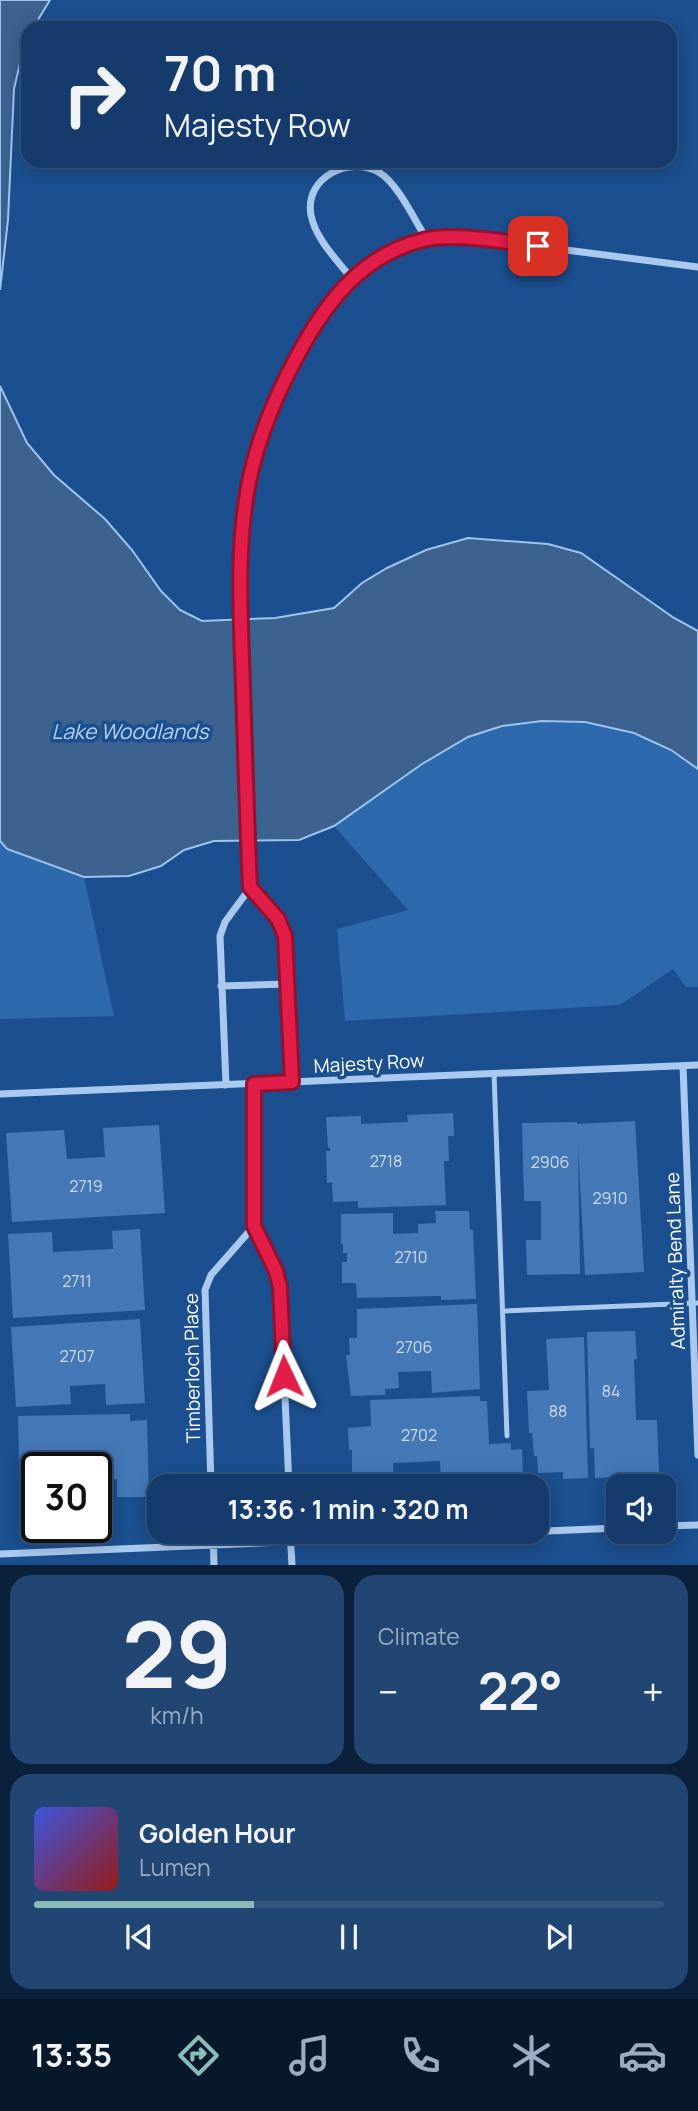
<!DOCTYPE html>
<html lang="en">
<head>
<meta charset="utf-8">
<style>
	body { margin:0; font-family:Manrope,sans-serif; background:#214673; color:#f1f3f6; height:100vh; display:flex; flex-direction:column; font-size:26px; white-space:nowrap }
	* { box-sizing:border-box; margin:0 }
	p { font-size:23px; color:#9dadc1 }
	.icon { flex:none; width:38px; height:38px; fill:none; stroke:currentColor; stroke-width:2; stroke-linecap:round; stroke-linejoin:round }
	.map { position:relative; height:1565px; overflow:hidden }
	.panel { display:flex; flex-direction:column; gap:10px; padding:10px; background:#0b203b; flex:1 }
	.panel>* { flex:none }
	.top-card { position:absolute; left:21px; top:21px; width:656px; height:147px; border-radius:21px; box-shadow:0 4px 18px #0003,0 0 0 2px #33557e; background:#143b6b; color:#f1f3f6; overflow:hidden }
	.buttons { position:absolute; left:606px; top:1474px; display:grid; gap:14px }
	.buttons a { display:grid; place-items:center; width:70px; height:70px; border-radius:14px; background:#143b6b; box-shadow:0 4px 18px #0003,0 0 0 2px #33557e; font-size:35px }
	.speed { position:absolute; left:21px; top:1452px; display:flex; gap:14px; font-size:35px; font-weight:700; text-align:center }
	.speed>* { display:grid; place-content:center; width:91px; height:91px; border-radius:50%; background:#143b6b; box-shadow:0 4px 18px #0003,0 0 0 2px #33557e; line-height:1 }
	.speed .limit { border:4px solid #111; border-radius:10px; background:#fff; color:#111 }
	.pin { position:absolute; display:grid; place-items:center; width:60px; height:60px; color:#fff; margin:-30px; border-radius:14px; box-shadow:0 4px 10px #0006 }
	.me { position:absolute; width:77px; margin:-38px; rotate:358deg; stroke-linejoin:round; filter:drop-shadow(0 0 5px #0008) }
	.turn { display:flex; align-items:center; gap:24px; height:147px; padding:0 28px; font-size:32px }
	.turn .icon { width:91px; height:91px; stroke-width:2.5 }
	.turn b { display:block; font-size:49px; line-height:60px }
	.big { font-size:52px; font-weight:700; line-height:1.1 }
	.panel .card { flex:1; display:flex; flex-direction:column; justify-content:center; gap:10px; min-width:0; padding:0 24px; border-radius:21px; background:#214673 }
	.panel .dial { align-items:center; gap:0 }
	.dial b { font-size:91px; line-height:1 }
	.song { display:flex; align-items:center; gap:21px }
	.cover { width:84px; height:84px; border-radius:10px; background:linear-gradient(135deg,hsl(230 70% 55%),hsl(0 70% 35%)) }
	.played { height:7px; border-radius:4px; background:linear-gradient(90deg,#8bbbb9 35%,#33557e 35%) }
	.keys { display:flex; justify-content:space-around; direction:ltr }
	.heat { display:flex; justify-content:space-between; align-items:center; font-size:38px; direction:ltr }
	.panel .tiles { flex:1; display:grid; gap:10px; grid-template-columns:1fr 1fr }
	.card:last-child { grid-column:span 2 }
	.trip { position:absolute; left:147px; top:1474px; width:402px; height:70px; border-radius:21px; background:#143b6b; box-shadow:0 4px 18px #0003,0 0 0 2px #33557e; font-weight:700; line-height:70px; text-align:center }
	.dock { display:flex; height:112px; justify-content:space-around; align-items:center; background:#08182b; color:#9dadc1 }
	.dock .icon { width:49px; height:49px }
	.dock .active { color:#8bbbb9 }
	.dock b { font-size:32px; color:#f1f3f6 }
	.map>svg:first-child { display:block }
	.green { fill:#2e69ad }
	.water { fill:#3c6290; stroke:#9cc4f0; stroke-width:2 }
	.building { fill:#4478b7 }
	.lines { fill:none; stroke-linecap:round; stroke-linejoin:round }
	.service { stroke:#a9c9ee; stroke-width:5 }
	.minor { stroke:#a9c9ee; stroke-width:7 }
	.route-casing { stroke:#92132f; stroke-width:18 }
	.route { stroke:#e11d48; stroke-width:12 }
	.labels { text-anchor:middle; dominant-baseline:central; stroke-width:7; stroke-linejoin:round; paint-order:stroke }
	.number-label { font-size:16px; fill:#d0dded }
	.street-label { font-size:19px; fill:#fff; stroke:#1b4f8f }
	.water-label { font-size:21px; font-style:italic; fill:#b5d3f5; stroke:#1b4f8f }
</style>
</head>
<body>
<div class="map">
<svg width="698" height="1565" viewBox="0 0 698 1565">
	<rect width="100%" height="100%" fill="#1b4f8f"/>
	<path class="green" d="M542,721c66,1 102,10 156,48v218h-12l-13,-18 -53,36 -275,16 -8,-92 71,-19 -74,-84c41,-29 89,-70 135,-89 23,-10 48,-13 73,-16z
		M0,841l7,8 77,28 30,139 -114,3z"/>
	<path class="water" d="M0,0h50l-17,28h-5v10l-4,8 -10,43 -6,131 -8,70z
		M0,386l27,57 27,32 51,44 27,31 29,41 19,19 22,11 73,-3 59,-10 28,-25 25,-15 39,-18 42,-12 80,6 33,9 93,65 24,13v138l-27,-19 -37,-17 -49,-11 -43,-1 -40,5 -34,11 -46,27 -88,62 -35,14 -85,1 -30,9 -23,16 -32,10 -45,1 -77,-28 -7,-8z"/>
	<path class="building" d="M453,1113l1,23h-6l1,25h-5l2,44 -88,3v-7l-25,1 -1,-20 -5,1 -1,-32h4v-3h-2l-2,-31 35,-1v8l47,-2 -1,-7z
		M635,1121l9,151 -59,3 -7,-129 2,128 -53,1 -1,-35h15v-39h-17l-2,-78 55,-1v2z
		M159,1125l6,88 -153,9 -6,-89 58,-3 3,29 38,-2 -2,-29z
		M435,1211h34l1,18 3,1 3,69 -35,1v-4l-84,2 -1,-15h-14v-21h5v-9h-4v-9h-2v-30l52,-1v21l25,-1v-9l18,-1z
		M140,1229l5,81 -132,8 -5,-84 44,-2 1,20 60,-3 -1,-18z
		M477,1304l3,85 -48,4 -1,-22 -33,1 1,16 -14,1v6l-34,1 -5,-41h4l-1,-17h8v-29z
		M140,1319l5,84 -39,2 -1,-21 -35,2 1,18 -55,3 -5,-80z
		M635,1331l2,28h-3l2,61h21l2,55 -64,3 -1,-30h-4l-3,-116z
		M584,1337l4,141 -25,1v-7l-25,1 -1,-17h-3l-2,-23h-3l-2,-42 22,-1 -3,-51z
		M480,1396v5h7l2,43 22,-1v7l11,-1 1,29 -13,1v2l-69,3 -1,-23 -47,2 1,17 -19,1v5h-23v-36h-3l-1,-22 23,-2 -1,-26z
		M130,1414v7l17,-1 2,77h-32v-18l-21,1v-12h-59v39h-17l-2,-91z"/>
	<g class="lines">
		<path class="service" d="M494,1073l13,363
			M503,1311l195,-8"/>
		<path class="minor" d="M351,278c-14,-18 -36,-40 -40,-63 -7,-38 39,-60 69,-42 18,11 35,48 46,65
			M221,986l67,-2
			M683,1066l15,389
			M292,1082l-7,-146 -7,-17 -28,-31c-4,-71 -5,-142 -7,-212 -2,-63 -7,-128 5,-190 11,-53 35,-106 62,-152 26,-44 61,-84 114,-95 31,-6 80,3 111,7 54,7 109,14 163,21
			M254,1084v142l22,45 4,16 9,199
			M226,1085l-6,-149 5,-14 25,-34
			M0,1094l698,-29
			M211,1486l-6,-196 6,-15 43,-49
			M663,1526l35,-1
			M213,1531l1,34
			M290,1531l2,34
			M0,1554l618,-26"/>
	</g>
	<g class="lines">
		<defs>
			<path id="route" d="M284,1376l-4,-89 -4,-16 -22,-45v-142l38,-2 -7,-146 -7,-17 -28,-32c-3,-66 -5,-133 -7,-200 -2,-67 -7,-135 5,-200 10,-53 34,-106 61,-152 27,-45 61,-82 114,-95 30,-8 84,2 115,6"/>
		</defs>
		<use href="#route" class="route-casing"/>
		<use href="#route" class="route"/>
	</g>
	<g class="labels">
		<g class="number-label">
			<text x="386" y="1161">2718</text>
			<text x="550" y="1162">2906</text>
			<text x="86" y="1186">2719</text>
			<text x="610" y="1198">2910</text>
			<text x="411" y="1257">2710</text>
			<text x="77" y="1281">2711</text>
			<text x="414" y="1347">2706</text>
			<text x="77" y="1356">2707</text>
			<text x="611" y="1391">84</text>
			<text x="558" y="1411">88</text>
			<text x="419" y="1435">2702</text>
		</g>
		<g class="street-label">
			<text transform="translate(369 1063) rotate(-3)">Majesty Row</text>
			<text transform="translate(675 1261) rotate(-92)">Admiralty Bend Lane</text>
			<text transform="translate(192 1368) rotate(-91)">Timberloch Place</text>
		</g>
		<g class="water-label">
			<text x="130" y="731">Lake Woodlands</text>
		</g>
	</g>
</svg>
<div class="buttons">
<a><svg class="icon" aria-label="sound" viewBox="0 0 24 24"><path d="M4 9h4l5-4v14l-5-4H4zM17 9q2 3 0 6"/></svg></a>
</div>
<div class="speed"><div class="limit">30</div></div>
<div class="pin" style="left:538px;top:246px;background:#d93025"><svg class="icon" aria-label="arrive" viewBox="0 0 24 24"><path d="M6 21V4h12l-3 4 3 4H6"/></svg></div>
<svg class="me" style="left:284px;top:1376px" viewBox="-20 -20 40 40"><path d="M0-17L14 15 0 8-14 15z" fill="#e11d48" stroke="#fff" stroke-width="4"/></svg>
<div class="trip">13:36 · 1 min · 320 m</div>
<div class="top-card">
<div class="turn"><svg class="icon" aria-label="right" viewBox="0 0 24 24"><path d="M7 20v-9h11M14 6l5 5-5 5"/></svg><div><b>70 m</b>Majesty Row</div></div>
</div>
</div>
<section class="panel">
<div class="tiles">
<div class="card dial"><b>29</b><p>km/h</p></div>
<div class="card"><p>Climate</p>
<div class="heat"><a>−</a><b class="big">22°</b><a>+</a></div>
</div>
<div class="card">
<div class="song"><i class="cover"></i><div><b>Golden Hour</b><p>Lumen</p></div></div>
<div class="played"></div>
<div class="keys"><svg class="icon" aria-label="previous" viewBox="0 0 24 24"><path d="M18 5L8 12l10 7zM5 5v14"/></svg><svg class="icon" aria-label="pause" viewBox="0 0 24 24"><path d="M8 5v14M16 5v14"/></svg><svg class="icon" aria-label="next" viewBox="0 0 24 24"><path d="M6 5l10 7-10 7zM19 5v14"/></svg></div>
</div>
</div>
</section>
<nav class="dock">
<b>13:35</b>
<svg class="icon active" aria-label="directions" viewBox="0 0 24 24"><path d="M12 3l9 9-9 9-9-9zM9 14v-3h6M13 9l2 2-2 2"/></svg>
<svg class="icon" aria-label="music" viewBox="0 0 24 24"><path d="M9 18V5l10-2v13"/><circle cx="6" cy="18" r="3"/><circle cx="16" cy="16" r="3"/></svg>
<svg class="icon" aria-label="phone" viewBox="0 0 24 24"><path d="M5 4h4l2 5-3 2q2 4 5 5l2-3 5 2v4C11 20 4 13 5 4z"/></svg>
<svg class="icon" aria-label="climate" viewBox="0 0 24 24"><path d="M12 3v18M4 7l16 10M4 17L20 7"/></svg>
<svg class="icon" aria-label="car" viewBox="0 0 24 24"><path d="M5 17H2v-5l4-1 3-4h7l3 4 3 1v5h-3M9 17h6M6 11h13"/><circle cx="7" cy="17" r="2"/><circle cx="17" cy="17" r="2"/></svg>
</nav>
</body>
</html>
